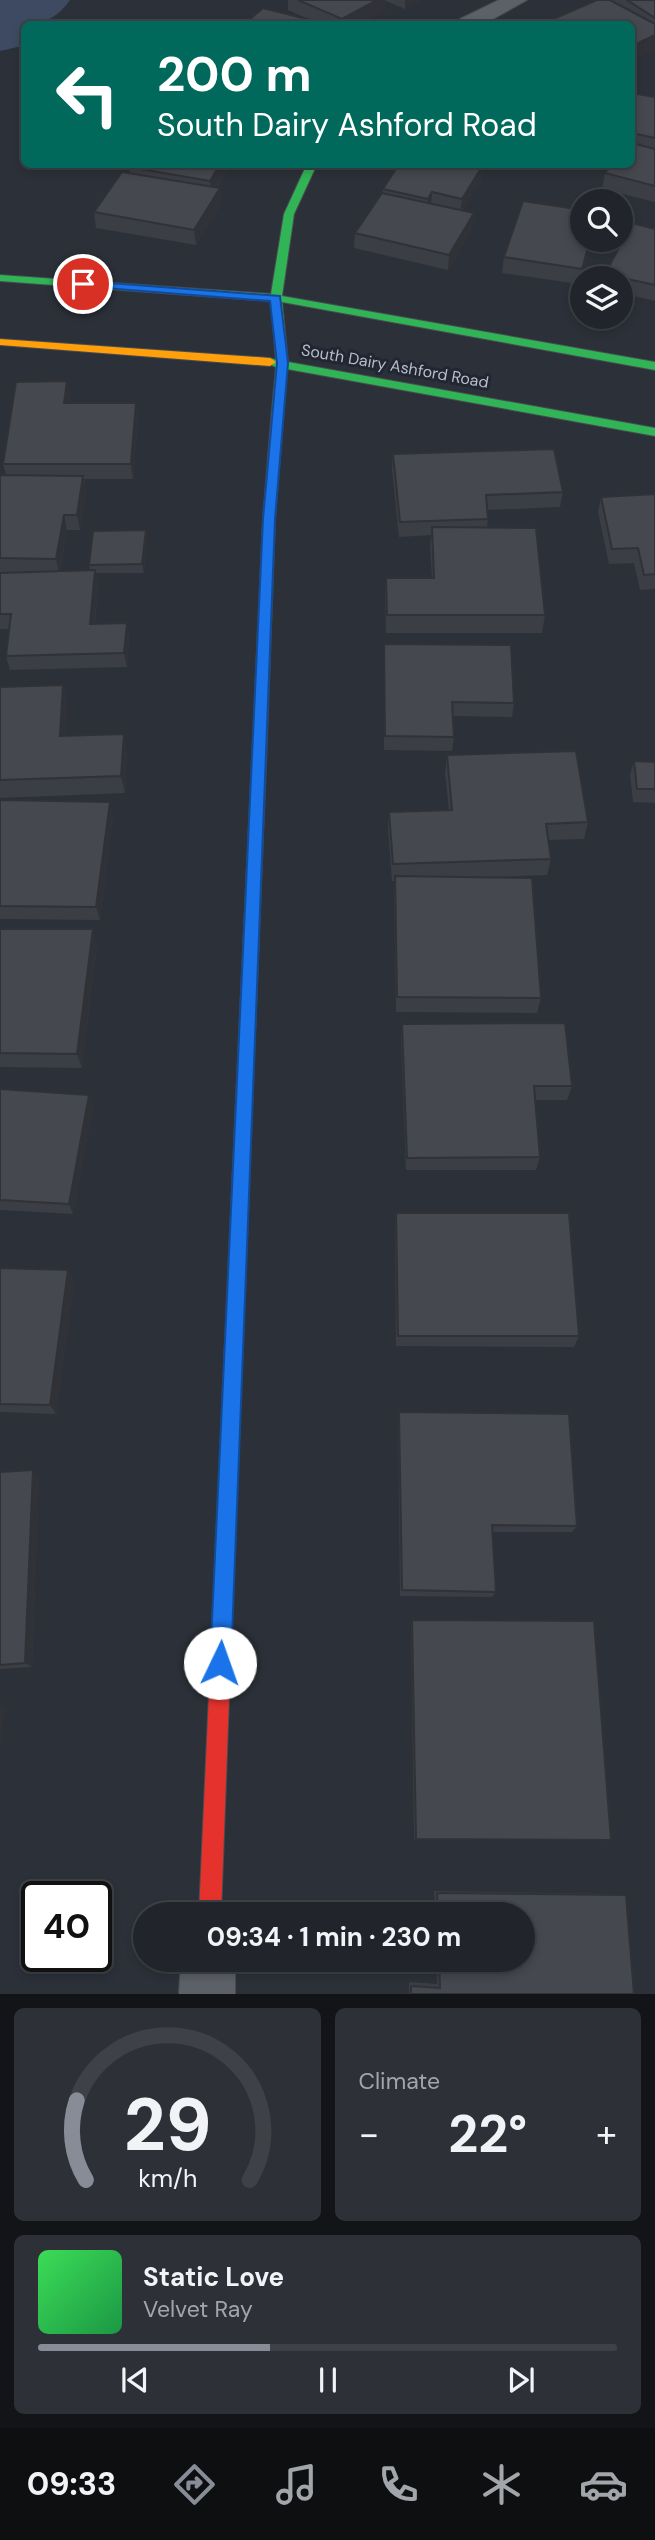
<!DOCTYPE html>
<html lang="en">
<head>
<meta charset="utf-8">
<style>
	body { margin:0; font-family:"DM Sans",sans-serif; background:#2d3137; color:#f1f3f6; height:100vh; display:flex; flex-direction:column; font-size:26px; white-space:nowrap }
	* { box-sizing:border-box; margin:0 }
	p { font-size:23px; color:#a2a5a9 }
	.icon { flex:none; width:38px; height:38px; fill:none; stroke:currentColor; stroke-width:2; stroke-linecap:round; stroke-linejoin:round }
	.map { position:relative; height:1994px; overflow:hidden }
	.details { display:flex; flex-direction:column; gap:14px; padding:14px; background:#121418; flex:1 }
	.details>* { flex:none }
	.banner { position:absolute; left:21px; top:21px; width:614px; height:147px; border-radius:10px; box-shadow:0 4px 10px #0003,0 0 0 2px #3e4247; background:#00695c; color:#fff; overflow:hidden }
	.controls { position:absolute; left:570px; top:189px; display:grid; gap:14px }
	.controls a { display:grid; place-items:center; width:63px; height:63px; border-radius:50%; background:#21252b; box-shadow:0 4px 10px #0003,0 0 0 2px #3e4247; font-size:35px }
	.speed { position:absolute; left:21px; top:1881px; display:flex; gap:14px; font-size:35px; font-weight:700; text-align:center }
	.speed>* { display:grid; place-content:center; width:91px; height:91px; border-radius:50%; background:#21252b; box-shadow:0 4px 10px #0003,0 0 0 2px #3e4247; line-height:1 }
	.speed .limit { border:4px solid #111; border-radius:10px; background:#fff; color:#111 }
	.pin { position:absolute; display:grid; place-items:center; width:60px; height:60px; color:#fff; margin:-30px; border:4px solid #fff; border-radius:50%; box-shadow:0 2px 7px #0007 }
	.me { position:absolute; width:77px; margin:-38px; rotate:3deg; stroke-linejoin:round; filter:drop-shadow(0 0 5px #0008) }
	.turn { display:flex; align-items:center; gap:24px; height:147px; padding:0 21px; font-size:32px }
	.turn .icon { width:91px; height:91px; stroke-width:2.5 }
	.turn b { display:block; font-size:49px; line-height:60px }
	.big { font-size:52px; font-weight:700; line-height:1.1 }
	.details .card { flex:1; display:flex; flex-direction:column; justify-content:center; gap:10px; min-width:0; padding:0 24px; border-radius:10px; background:#2d3137 }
	.details .dial { align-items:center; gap:0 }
	.dial svg { height:182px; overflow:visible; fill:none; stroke:#3e4247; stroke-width:7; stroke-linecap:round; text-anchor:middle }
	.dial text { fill:#f1f3f6; stroke:none }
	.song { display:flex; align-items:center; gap:21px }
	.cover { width:84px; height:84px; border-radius:10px; background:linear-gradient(135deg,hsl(130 70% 55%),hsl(140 70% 35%)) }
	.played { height:7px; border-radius:4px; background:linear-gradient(90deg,#878c97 40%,#3e4247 40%) }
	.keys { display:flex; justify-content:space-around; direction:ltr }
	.heat { display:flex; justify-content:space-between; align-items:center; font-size:38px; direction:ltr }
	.details .tiles { flex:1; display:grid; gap:14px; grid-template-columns:1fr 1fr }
	.card:last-child { grid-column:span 2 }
	.trip { position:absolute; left:133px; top:1902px; width:402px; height:70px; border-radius:35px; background:#21252b; box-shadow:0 4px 10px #0003,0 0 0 2px #3e4247; font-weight:700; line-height:70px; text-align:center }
	.tabs { display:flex; height:112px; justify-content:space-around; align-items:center; background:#0d0f11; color:#a2a5a9 }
	.tabs .icon { width:49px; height:49px }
	.tabs .current { color:#878c97 }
	.tabs b { font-size:32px; color:#f1f3f6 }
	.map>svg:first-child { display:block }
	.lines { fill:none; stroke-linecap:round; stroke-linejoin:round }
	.river { fill:#3d4a61; fill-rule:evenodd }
	.street-casing { stroke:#484c52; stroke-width:2 }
	.fast-casing { stroke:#484c52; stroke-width:2 }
	.slow-casing { stroke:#484c52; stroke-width:2 }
	.jam-casing { stroke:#484c52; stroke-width:2 }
	.street { fill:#5c6067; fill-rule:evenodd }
	.fast { fill:#30b455; fill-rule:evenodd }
	.slow { fill:#ff9f0a; fill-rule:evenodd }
	.jam { fill:#e5322d; fill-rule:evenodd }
	.wall { fill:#3b3e44 }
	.shaded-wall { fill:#303237 }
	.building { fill:#45484f; stroke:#303237; stroke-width:2 }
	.route { fill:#1a73e8; stroke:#114b97; stroke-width:2 }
	.labels { text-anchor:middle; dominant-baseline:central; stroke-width:6; stroke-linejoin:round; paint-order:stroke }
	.far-street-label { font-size:16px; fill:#b8bdc9; stroke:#202733 }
</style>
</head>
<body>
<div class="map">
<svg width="655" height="1994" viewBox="0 0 655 1994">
	<rect width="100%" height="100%" fill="#2c3139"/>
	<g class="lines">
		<path class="river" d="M0,0h70c-12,17 -25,24 -46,24l-2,22 -22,5z"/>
		<defs>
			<path id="street" d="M499,0h28l-43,24h-27l3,-5z
				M181,1960h54v34h-56z"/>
			<path id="fast" d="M307,164h10l-23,50 -12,82 373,66v8l-373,-68 6,60 367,66v8l-368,-67 -4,52 -6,4 -6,-4 5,-54 -12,-5 6,-4 6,2 -5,-59 -271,-20v-6l271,19 13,-80z
				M247,1028l6,2 2,5 -25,637 -3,7 -7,3 -7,-3 -3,-7 29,-637 2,-5z"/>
			<path id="slow" d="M0,339l270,19 6,4 -6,4 -270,-21z
				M260,733l7,5 -12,297 -2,5 -6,2 -6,-2 -2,-5 14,-297z"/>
			<path id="jam" d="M277,417l6,4 -8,98 -8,219 -7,5 -7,-5 10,-219 8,-98z
				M220,1662l7,3 3,7 -9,242h-22l11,-242 3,-7z"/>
		</defs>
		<use href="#street" class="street-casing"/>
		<use href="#fast" class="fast-casing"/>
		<use href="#slow" class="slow-casing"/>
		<use href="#jam" class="jam-casing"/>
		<use href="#street" class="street"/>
		<use href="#fast" class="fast"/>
		<use href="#slow" class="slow"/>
		<use href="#jam" class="jam"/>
	</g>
	<path class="wall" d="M288,0h133l-16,9 -19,-8v9l-26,14h-116l64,-5 -20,-9z
		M597,0h58v49l-23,11v-36h-80l1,-5z
		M632,93l23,4v105l-53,-13 3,-16 27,-9z
		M131,164h100l-14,24h3l1,16 -25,41 -100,-17 -2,-16 36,-39 -1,-6z
		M483,165l-2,15 -19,31 10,18 -24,41 -94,-22 1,-15 27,-40 1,-4z
		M655,229v72l-34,-8v-15h-16v-4z
		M583,240h9l-13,44 -77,-11 2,-16z
		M67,381l3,15 -1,7h67l2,15 -5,61h-49l2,12 -6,39h-13l-7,41h30l-1,-6 57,-35 1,9 -3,34h-49l3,12 -3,39 32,-1 2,15 -2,29 -117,3 -4,-14 3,-27h-9v-154h6l-3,-11z
		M393,454l170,38 -3,15 -73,3 1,9 -1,8 58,88 -3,18h-156l-1,-37 1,-18h46l-2,-32 1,-11 -32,2 -7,-68z
		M655,494v95l-15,1 -6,-27 -25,1 -11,-52 3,-15z
		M384,644l130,59 -2,14 -60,-1 2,21 -2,14 -68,-1z
		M63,685l4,18 -2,32 62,16 -2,42 -125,5v-111z
		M447,755l141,67 -4,17 -36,1 3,19 -4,16 -55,2 49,121 -4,15 -141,-1 -2,-120 1,-11h-3l-4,-52 1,-17 60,-2 -4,-37z
		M634,761l21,1v41l-22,-1 -3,-27z
		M0,800l113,15 -13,105 -100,-1z
		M0,929l97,16 -15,123 -82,-1z
		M402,1024l170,62 -5,14h-32l5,57 -4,13h-130l-5,-131z
		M0,1089l89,6 4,11 -20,108 -73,-4z
		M396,1213l183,123 -5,11 -178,-1 -1,-121z
		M0,1268l68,2 6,11 -18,133 -56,-2z
		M399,1412l178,114 -5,6h-79l3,60 -4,5 -92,-1 -2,-175z
		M0,1472l39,6 -7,189 -32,2z
		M412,1620l199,220 -197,-1 -3,-214z
		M434,1891l185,3 7,1 8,99h-225v-12l28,2 -1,-24h87v-46h-88z"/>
	<path class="shaded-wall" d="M377,0h9v10l-26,14h-18v-5z
		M405,0h16l-16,9z
		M655,35v14l-23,11v-14z
		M220,164h11l-19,32 -2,-15z
		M483,165l-2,15 -21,34 2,-15z
		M220,188l1,16 -25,41 -2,-15z
		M432,192l-1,15 -4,7 1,-15z
		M474,213l-2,16 -24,41 1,-15z
		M590,240h2l-13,44 3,-15z
		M67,381l3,15 -3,23 -3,-16z
		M136,403l2,15 -5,61 -2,-15z
		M83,476l3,15 -6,39 -3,-15z
		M64,515l3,15 -8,44 -3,-15z
		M146,530l1,9 -3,34 -2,-9z
		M95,570l3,15 -5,54 -3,-15z
		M127,623l2,15 -2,29 -3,-14z
		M63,685l4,18 -3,50 -4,-17z
		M124,734l3,17 -2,42 -4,-17z
		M110,802l3,13 -13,105 -4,-13z
		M93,929l4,16 -15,123 -5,-14z
		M89,1095l4,11 -20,108 -4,-10z
		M68,1270l6,11 -18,133 -6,-9z
		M33,1470l6,8 -7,189 -7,-4z
		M0,1704l6,3 -6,42z"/>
	<path class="building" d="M298,0h79l-35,19z
		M597,0h13l45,24v11l-23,11v-22h-70l-9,-5z
		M627,0h28v18z
		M263,8l56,14 -2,2h-73z
		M632,93l23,4v41l-23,-5z
		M632,143l23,6v37l-50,-13 6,-9h21z
		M131,164h89l-10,17 -81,-14z
		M399,164h82l2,1 -21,34 -30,-7 -4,7 -45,-10z
		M122,172l98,16 -26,42 -100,-18z
		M382,193l92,20 -25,42 -94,-22z
		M523,201l60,9v30h7l-8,29 -78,-12z
		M632,223l23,6v56l-50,-11z
		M67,381l-3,22h72l-5,61h-128l13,-82z
		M554,449l9,43 -77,3 2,24 -88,3 -7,-68z
		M0,475l83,1 -6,39h-13l-8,44 -56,-1z
		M655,494v80l-11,1 -6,-27 -26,1 -11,-52z
		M432,527l104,1 9,87h-158l-1,-37h48z
		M146,530l-4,34 -53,1 4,-34z
		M95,570l-5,54 37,-1 -3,30 -118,3 5,-42h-11v-41z
		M384,644l127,1 3,58 -62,-1 2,35 -69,-1z
		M63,685l-3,51 64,-2 -3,42 -121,4v-93z
		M576,751l12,71 -42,2 5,35 -158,5 -4,-52 63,-2 -5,-55z
		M634,761l21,1v27h-18z
		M0,800l110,2 -14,105 -96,-1z
		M395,876l137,2 9,120 -144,-1z
		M0,929h93l-16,125 -77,-1z
		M565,1023l7,63h-38l6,71 -133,1 -5,-134z
		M0,1089l89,6 -20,109 -69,-4z
		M396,1213h173l10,123h-181z
		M0,1268l68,2 -18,135 -50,-1z
		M399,1412l170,2 8,112 -85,-1 4,67 -94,-2z
		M33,1470l-8,193 -25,2v-193z
		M412,1620l182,1 17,219 -195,-1z
		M437,1893l189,2 8,99h-223v-8l29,2 -1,-28h84v-46h-85z"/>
	<path class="route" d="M83,281l197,15 8,67 -13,156 -44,1144 -3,8 -8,3 -7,-3 -3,-8 53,-1144 14,-156 -7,-62 -191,-15 -2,-2z"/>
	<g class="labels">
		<g class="far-street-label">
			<text transform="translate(395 366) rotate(10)">South Dairy Ashford Road</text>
		</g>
	</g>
</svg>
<div class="controls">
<a><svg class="icon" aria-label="search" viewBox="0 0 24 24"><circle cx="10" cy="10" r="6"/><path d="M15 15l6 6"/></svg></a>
<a><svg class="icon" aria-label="layers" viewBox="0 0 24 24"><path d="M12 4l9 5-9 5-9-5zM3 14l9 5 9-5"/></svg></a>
</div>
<div class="speed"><div class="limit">40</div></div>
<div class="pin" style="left:83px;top:284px;background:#d93025"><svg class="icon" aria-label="arrive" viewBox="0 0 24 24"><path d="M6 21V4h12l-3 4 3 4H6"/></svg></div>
<svg class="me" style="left:220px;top:1663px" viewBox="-20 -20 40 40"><circle r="19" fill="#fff"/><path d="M0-13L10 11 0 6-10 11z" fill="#1a73e8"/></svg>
<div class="trip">09:34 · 1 min · 230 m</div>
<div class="banner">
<div class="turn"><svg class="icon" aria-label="left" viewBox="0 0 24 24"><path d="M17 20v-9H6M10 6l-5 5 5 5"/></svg><div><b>200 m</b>South Dairy Ashford Road</div></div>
</div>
</div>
<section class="details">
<div class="tiles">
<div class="card dial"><svg viewBox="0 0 100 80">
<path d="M14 69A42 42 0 1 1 86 69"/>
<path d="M14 69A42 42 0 0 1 10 34" stroke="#878c97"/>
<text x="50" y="56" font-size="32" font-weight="700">29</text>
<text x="50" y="72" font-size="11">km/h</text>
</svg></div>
<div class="card"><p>Climate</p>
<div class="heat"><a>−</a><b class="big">22°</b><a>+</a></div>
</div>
<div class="card">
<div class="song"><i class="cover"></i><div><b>Static Love</b><p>Velvet Ray</p></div></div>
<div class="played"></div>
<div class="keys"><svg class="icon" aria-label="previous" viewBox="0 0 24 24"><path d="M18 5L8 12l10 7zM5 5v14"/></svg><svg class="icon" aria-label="pause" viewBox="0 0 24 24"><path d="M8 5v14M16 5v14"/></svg><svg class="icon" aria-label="next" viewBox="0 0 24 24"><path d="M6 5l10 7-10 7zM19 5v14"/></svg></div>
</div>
</div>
</section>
<nav class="tabs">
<b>09:33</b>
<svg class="icon current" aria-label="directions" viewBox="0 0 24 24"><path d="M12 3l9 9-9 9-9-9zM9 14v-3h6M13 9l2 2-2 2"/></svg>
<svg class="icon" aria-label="music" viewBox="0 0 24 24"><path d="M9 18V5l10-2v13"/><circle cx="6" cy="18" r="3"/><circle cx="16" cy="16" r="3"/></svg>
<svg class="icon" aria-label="phone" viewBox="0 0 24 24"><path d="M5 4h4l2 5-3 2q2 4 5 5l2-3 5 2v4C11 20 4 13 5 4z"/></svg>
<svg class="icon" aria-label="climate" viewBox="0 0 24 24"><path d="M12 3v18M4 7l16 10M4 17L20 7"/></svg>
<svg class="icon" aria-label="car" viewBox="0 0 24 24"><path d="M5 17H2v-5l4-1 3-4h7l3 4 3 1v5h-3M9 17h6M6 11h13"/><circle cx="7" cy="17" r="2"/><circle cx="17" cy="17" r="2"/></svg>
</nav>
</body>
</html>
